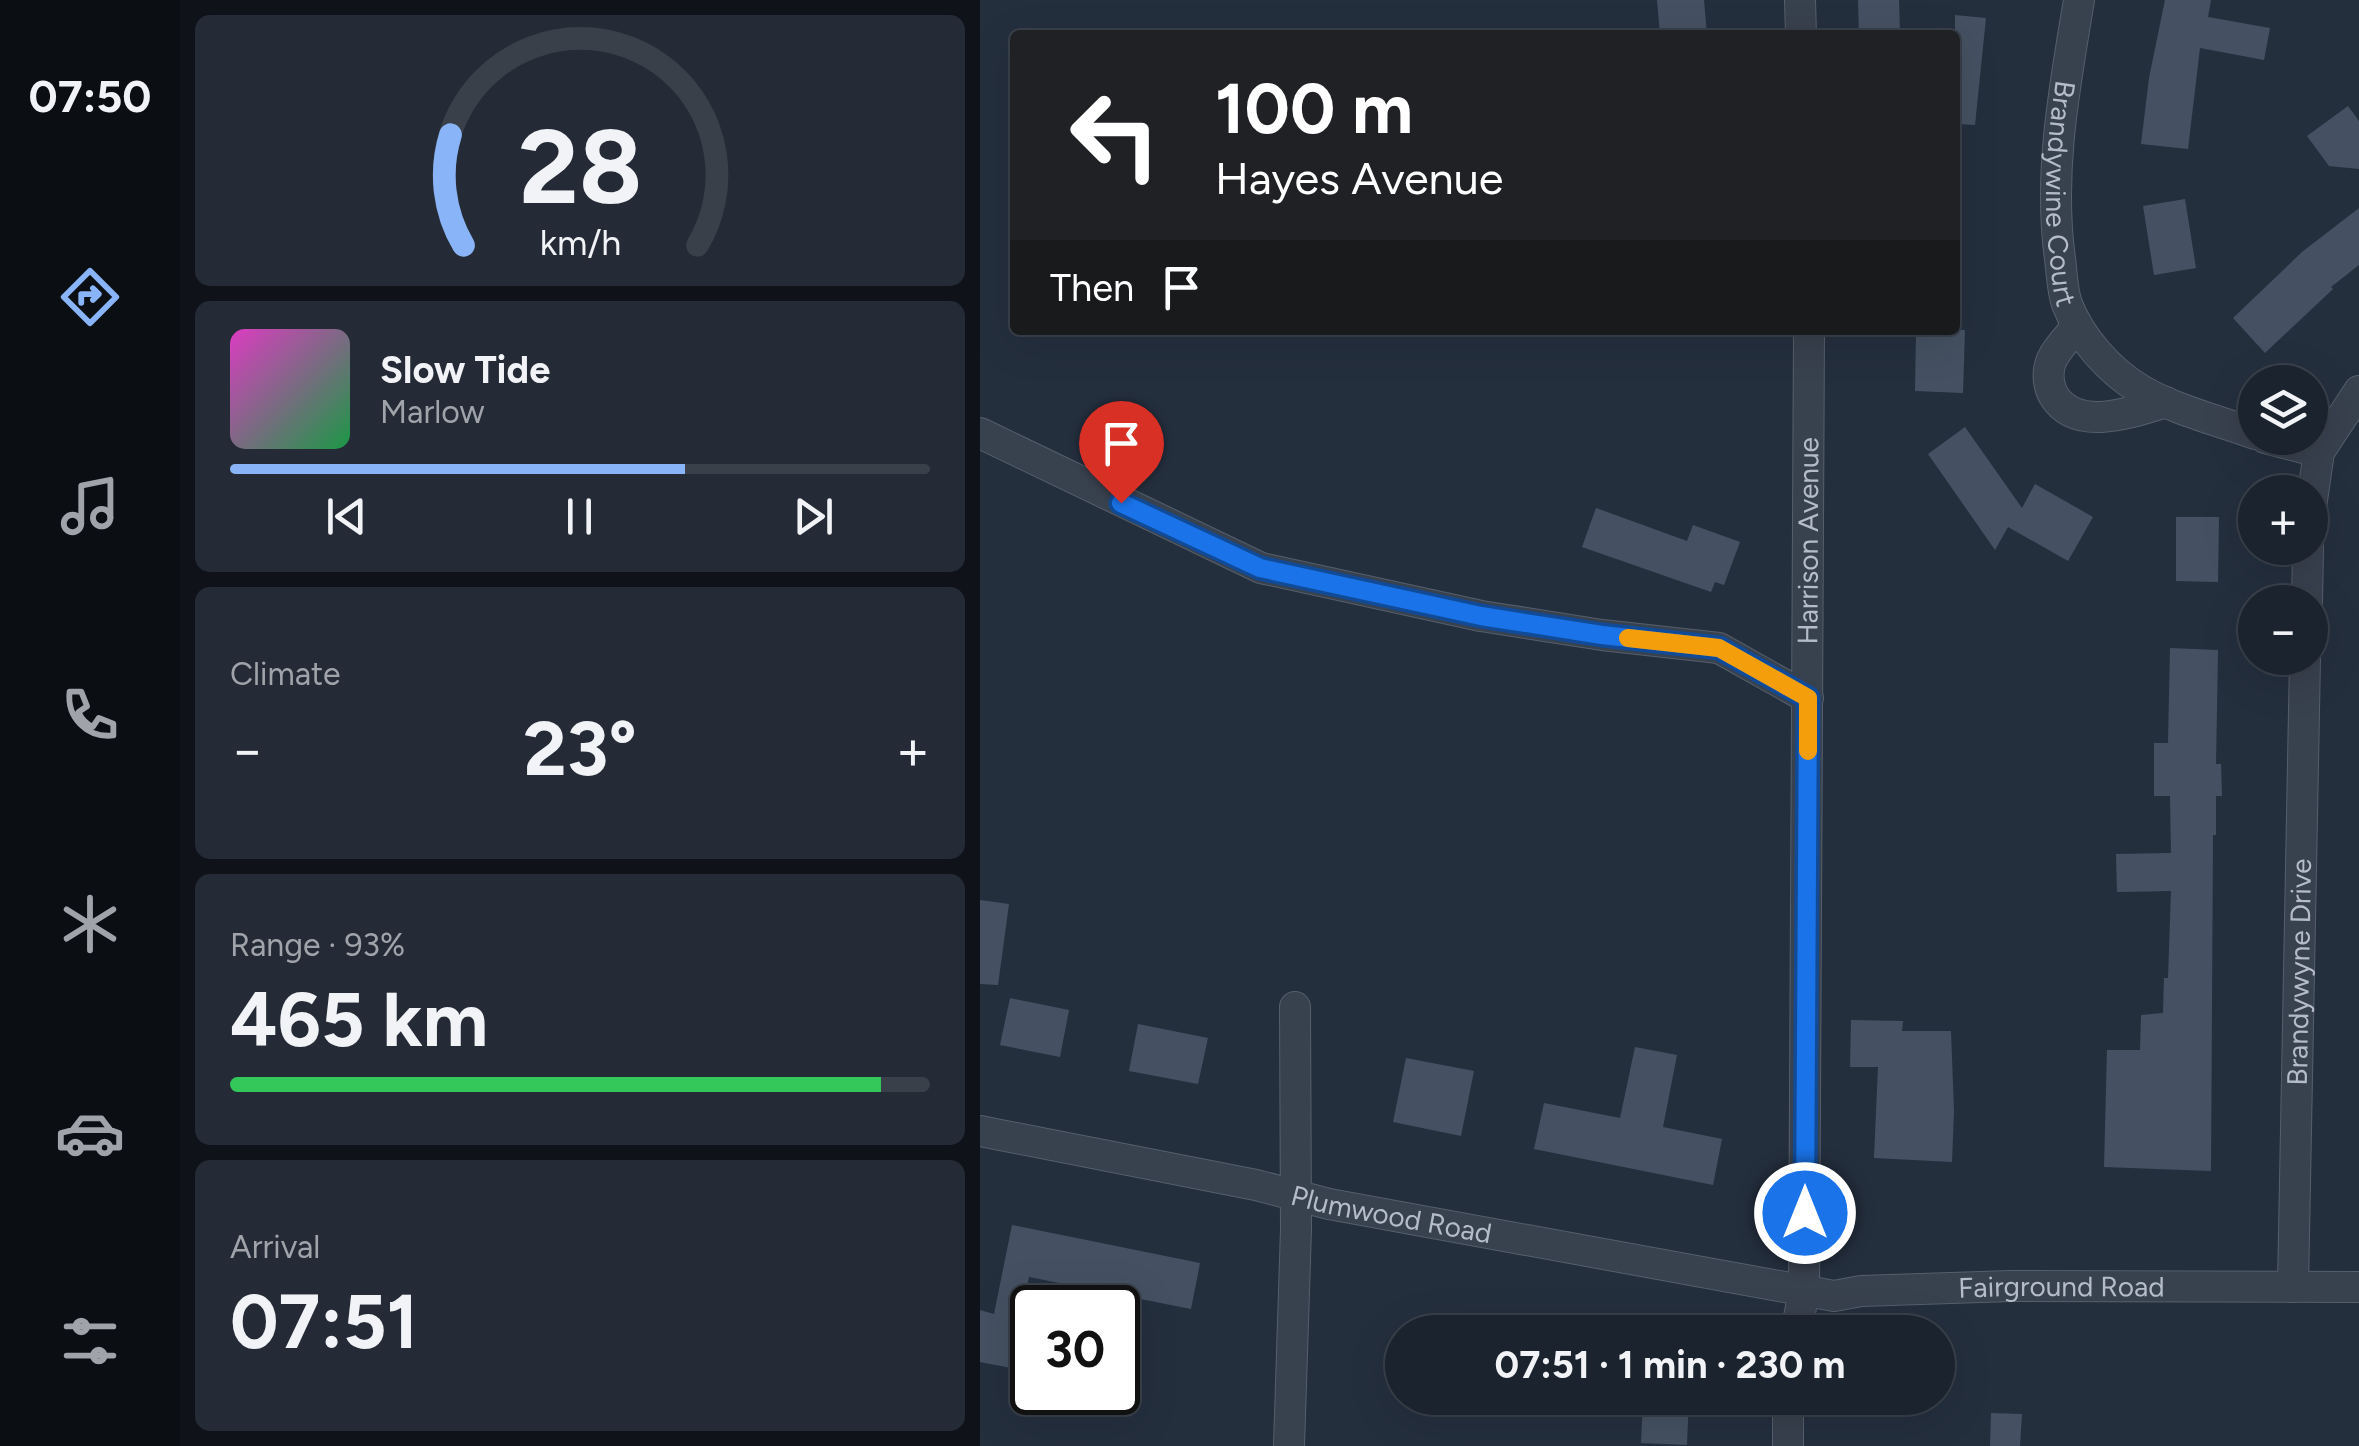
<!DOCTYPE html>
<html lang="en">
<head>
<meta charset="utf-8">
<style>
	body { margin:0; font-family:Figtree,sans-serif; background:#242b36; color:#f1f3f6; height:100vh; display:flex; flex-direction:column; font-size:38px; white-space:nowrap }
	* { box-sizing:border-box; margin:0 }
	p { font-size:32px; color:#a0a4aa }
	.icon { flex:none; width:55px; height:55px; fill:none; stroke:currentColor; stroke-width:2; stroke-linecap:round; stroke-linejoin:round }
	.map { position:relative; flex:1; overflow:hidden }
	.sheet { display:flex; flex-direction:column; gap:15px; padding:15px; background:#0f1319; width:800px }
	.sheet>* { flex:none }
	.top-card { position:absolute; left:30px; top:30px; width:950px; height:305px; border-radius:10px; box-shadow:0 10px 40px #0002,0 0 0 2px #39404a; background:#202124; color:#fff; overflow:hidden }
	.buttons { position:absolute; left:1258px; top:365px; display:grid; gap:20px }
	.buttons a { display:grid; place-items:center; width:90px; height:90px; border-radius:50%; background:#1b232e; box-shadow:0 10px 40px #0002,0 0 0 2px #39404a; font-size:50px }
	.speed { position:absolute; left:30px; top:1285px; display:flex; gap:20px; font-size:50px; font-weight:700; text-align:center }
	.speed>* { display:grid; place-content:center; width:130px; height:130px; border-radius:50%; background:#1b232e; box-shadow:0 10px 40px #0002,0 0 0 2px #39404a; line-height:1 }
	.speed .limit { border:5px solid #111; border-radius:15px; background:#fff; color:#111 }
	.pin { position:absolute; display:grid; place-items:center; width:85px; height:85px; color:#fff; margin:-102px -42px; border-radius:50% 50% 50% 0; rotate:-45deg; box-shadow:0 0 10px #0007 }
	.pin .icon { rotate:45deg }
	.me { position:absolute; width:110px; margin:-55px; rotate:0deg; stroke-linejoin:round; filter:drop-shadow(0 0 8px #0008) }
	.turn { display:flex; align-items:center; gap:35px; height:210px; padding:0 40px; font-size:45px }
	.turn .icon { width:130px; height:130px; stroke-width:2.5 }
	.turn b { display:block; font-size:70px; line-height:85px }
	.then { display:flex; align-items:center; height:95px; padding:0 40px; background:#0003; gap:20px; font-size:38px }
	.big { font-size:75px; font-weight:700; line-height:1.1 }
	.sheet .tile { flex:1; display:flex; flex-direction:column; justify-content:center; gap:15px; min-width:0; padding:0 35px; border-radius:15px; background:#242b36 }
	.sheet .dial { align-items:center; gap:0 }
	.dial svg { height:260px; overflow:visible; fill:none; stroke:#39404a; stroke-width:7; stroke-linecap:round; text-anchor:middle }
	.dial text { fill:#f1f3f6; stroke:none }
	.song { display:flex; align-items:center; gap:30px }
	.cover { width:120px; height:120px; border-radius:15px; background:linear-gradient(135deg,hsl(310 70% 55%),hsl(140 70% 35%)) }
	.played { height:10px; border-radius:5px; background:linear-gradient(90deg,#8ab4f8 65%,#39404a 65%) }
	.keys { display:flex; justify-content:space-around; direction:ltr }
	.heat { display:flex; justify-content:space-between; align-items:center; font-size:55px; direction:ltr }
	.charge { height:15px; border-radius:8px; background:linear-gradient(90deg,#34c759 93%,#39404a 0) }
	.trip { position:absolute; left:405px; top:1315px; width:570px; height:100px; border-radius:50px; background:#1b232e; box-shadow:0 10px 40px #0002,0 0 0 2px #39404a; font-weight:700; line-height:100px; text-align:center }
	main { display:flex; flex:1; min-height:0 }
	.dock { display:flex; flex-direction:column; width:180px; justify-content:space-around; align-items:center; background:#0b0e12; color:#a0a4aa }
	.dock .icon { width:70px; height:70px }
	.dock .on { color:#8ab4f8 }
	.dock b { font-size:45px; color:#f1f3f6 }
	.map>svg:first-child { display:block }
	.building { fill:#455162 }
	.lines { fill:none; stroke-linecap:round; stroke-linejoin:round }
	.street-casing { stroke:#565f6c; stroke-width:32 }
	.street { stroke:#38414e; stroke-width:30 }
	.route-casing { stroke:#114b97; stroke-width:25 }
	.route { stroke:#1a73e8; stroke-width:18 }
	.slow { stroke:#f59e0b; stroke-width:18 }
	.labels { text-anchor:middle; dominant-baseline:central; stroke-width:10; stroke-linejoin:round; paint-order:stroke }
	.street-label { font-size:28px; fill:#b4bcc9; stroke:#1d2633 }
</style>
</head>
<body>
<main>
<nav class="dock">
<b>07:50</b>
<svg class="icon on" aria-label="directions" viewBox="0 0 24 24"><path d="M12 3l9 9-9 9-9-9zM9 14v-3h6M13 9l2 2-2 2"/></svg>
<svg class="icon" aria-label="music" viewBox="0 0 24 24"><path d="M9 18V5l10-2v13"/><circle cx="6" cy="18" r="3"/><circle cx="16" cy="16" r="3"/></svg>
<svg class="icon" aria-label="phone" viewBox="0 0 24 24"><path d="M5 4h4l2 5-3 2q2 4 5 5l2-3 5 2v4C11 20 4 13 5 4z"/></svg>
<svg class="icon" aria-label="climate" viewBox="0 0 24 24"><path d="M12 3v18M4 7l16 10M4 17L20 7"/></svg>
<svg class="icon" aria-label="car" viewBox="0 0 24 24"><path d="M5 17H2v-5l4-1 3-4h7l3 4 3 1v5h-3M9 17h6M6 11h13"/><circle cx="7" cy="17" r="2"/><circle cx="17" cy="17" r="2"/></svg>
<svg class="icon" aria-label="filters" viewBox="0 0 24 24"><path d="M4 7h16M4 17h16"/><circle cx="9" cy="7" r="2"/><circle cx="15" cy="17" r="2"/></svg>
</nav>
<section class="sheet">
<div class="tile dial"><svg viewBox="0 0 100 80">
<path d="M14 69A42 42 0 1 1 86 69"/>
<path d="M14 69A42 42 0 0 1 10 35" stroke="#8ab4f8"/>
<text x="50" y="56" font-size="32" font-weight="700">28</text>
<text x="50" y="72" font-size="11">km/h</text>
</svg></div>
<div class="tile">
<div class="song"><i class="cover"></i><div><b>Slow Tide</b><p>Marlow</p></div></div>
<div class="played"></div>
<div class="keys"><svg class="icon" aria-label="previous" viewBox="0 0 24 24"><path d="M18 5L8 12l10 7zM5 5v14"/></svg><svg class="icon" aria-label="pause" viewBox="0 0 24 24"><path d="M8 5v14M16 5v14"/></svg><svg class="icon" aria-label="next" viewBox="0 0 24 24"><path d="M6 5l10 7-10 7zM19 5v14"/></svg></div>
</div>
<div class="tile"><p>Climate</p>
<div class="heat"><a>−</a><b class="big">23°</b><a>+</a></div>
</div>
<div class="tile"><p>Range · 93%</p><b class="big">465 km</b><div class="charge"></div></div>
<div class="tile"><p>Arrival</p><b class="big">07:51</b></div>
</section>
<div class="map">
<svg width="1379" height="1446" viewBox="0 0 1379 1446">
	<rect width="100%" height="100%" fill="#242f3e"/>
	<path class="building" d="M677,0h47l3,35h-47z
		M878,0h41l1,35h-41z
		M1185,0h46l-3,17 62,11 -6,32 -64,-12 -12,101 -47,-5 8,-66z
		M975,15l31,3 -11,107 -20,-1z
		M1368,106l11,15v48l-30,-3 -22,-30z
		M1205,199l11,69 -42,7 -11,-69z
		M1379,208v57l-28,22 2,2 -68,64 -32,-35 69,-66z
		M936,330h49l-2,63 -48,-2z
		M985,427l57,81 13,-24 58,33 -25,44 -60,-34 -13,23 -67,-96z
		M616,508l91,33 6,-16 47,17 -16,43 -9,-3 -4,10 -129,-45z
		M1196,517h43l-1,65 -42,-1z
		M1190,648l48,2 -2,114h5l1,32h-6v39h-3l-2,336 -107,-4 3,-117h33l1,-35 22,-2 1,-35h4l3,-87 -54,1 -1,-38 55,-1 -1,-57h-16v-53h14z
		M0,900l29,4 -11,81 -18,-1z
		M30,998l59,12 -9,47 -60,-12z
		M871,1020l52,1 -1,10h49l3,80 -2,51 -78,-4 4,-91h-28z
		M158,1024l70,14 -10,46 -69,-13z
		M655,1047l42,8 -14,72 59,12 -9,46 -179,-36 10,-46 76,15z
		M426,1058l68,13 -13,65 -68,-14z
		M32,1225l188,38 -9,46 -162,-32 -18,91 -31,-6v-52l14,4z
		M663,1398h46l-2,47 -46,-2z
		M1011,1413l31,1 -2,32h-30z"/>
	<g class="lines">
		<defs>
			<g id="street">
				<path d="M820,0l1,35"/>
				<path id="s1" d="M1099,0c-14,86 -31,171 -19,259 2,14 2,31 7,45 13,34 42,67 74,86 34,20 76,30 114,44"/>
				<path d="M1097,326c-8,11 -24,26 -27,39 -3,10 -1,23 4,31 23,37 79,16 112,6"/>
				<path d="M0,433l281,135 220,48 121,19 117,13 89,50"/>
				<path d="M1285,438l54,14"/>
				<path d="M1330,514l9,-62 40,-61"/>
				<path d="M1327,602l1,-54"/>
				<path id="s2" d="M0,1131l276,54 73,19 505,92 27,-5 150,-5 348,1"/>
				<path id="s3" d="M1313,1287l12,-629"/>
				<path id="s4" d="M816,1332l8,-40 5,-962"/>
				<path d="M309,1446l7,-217 -1,-222"/>
				<path d="M808,1446v-48"/>
			</g>
		</defs>
		<use href="#street" class="street-casing"/>
		<use href="#street" class="street"/>
	</g>
	<g class="lines">
		<defs>
			<path id="route" d="M141,503l139,65 221,48 121,19 117,13 89,50 -3,515"/>
		</defs>
		<use href="#route" class="route-casing"/>
		<use href="#route" class="route"/>
		<path class="slow" d="M648,638l91,10 89,50v53"/>
	</g>
	<g class="labels">
		<g class="street-label">
			<text stroke="none"><textPath href="#s1" startOffset="195">Brandywine Court</textPath></text>
			<text stroke="none"><textPath href="#s4" startOffset="792">Harrison Avenue</textPath></text>
			<text stroke="none"><textPath href="#s3" startOffset="315">Brandywyne Drive</textPath></text>
			<text stroke="none"><textPath href="#s2" startOffset="420">Plumwood Road</textPath></text>
			<text stroke="none"><textPath href="#s2" startOffset="1098">Fairground Road</textPath></text>
		</g>
	</g>
</svg>
<div class="buttons">
<a><svg class="icon" aria-label="layers" viewBox="0 0 24 24"><path d="M12 4l9 5-9 5-9-5zM3 14l9 5 9-5"/></svg></a>
<a>+</a>
<a>−</a>
</div>
<div class="speed"><div class="limit">30</div></div>
<div class="pin" style="left:141px;top:503px;background:#d93025"><svg class="icon" aria-label="arrive" viewBox="0 0 24 24"><path d="M6 21V4h12l-3 4 3 4H6"/></svg></div>
<svg class="me" style="left:825px;top:1213px" viewBox="-20 -20 40 40"><circle r="17" fill="#1a73e8" stroke="#fff" stroke-width="3"/><path d="M0-11L8 9 0 5-8 9z" fill="#fff"/></svg>
<div class="trip">07:51 · 1 min · 230 m</div>
<div class="top-card">
<div class="turn"><svg class="icon" aria-label="left" viewBox="0 0 24 24"><path d="M17 20v-9H6M10 6l-5 5 5 5"/></svg><div><b>100 m</b>Hayes Avenue</div></div>
<div class="then">Then<svg class="icon" aria-label="arrive" viewBox="0 0 24 24"><path d="M6 21V4h12l-3 4 3 4H6"/></svg></div>
</div>
</div>
</main>
</body>
</html>
